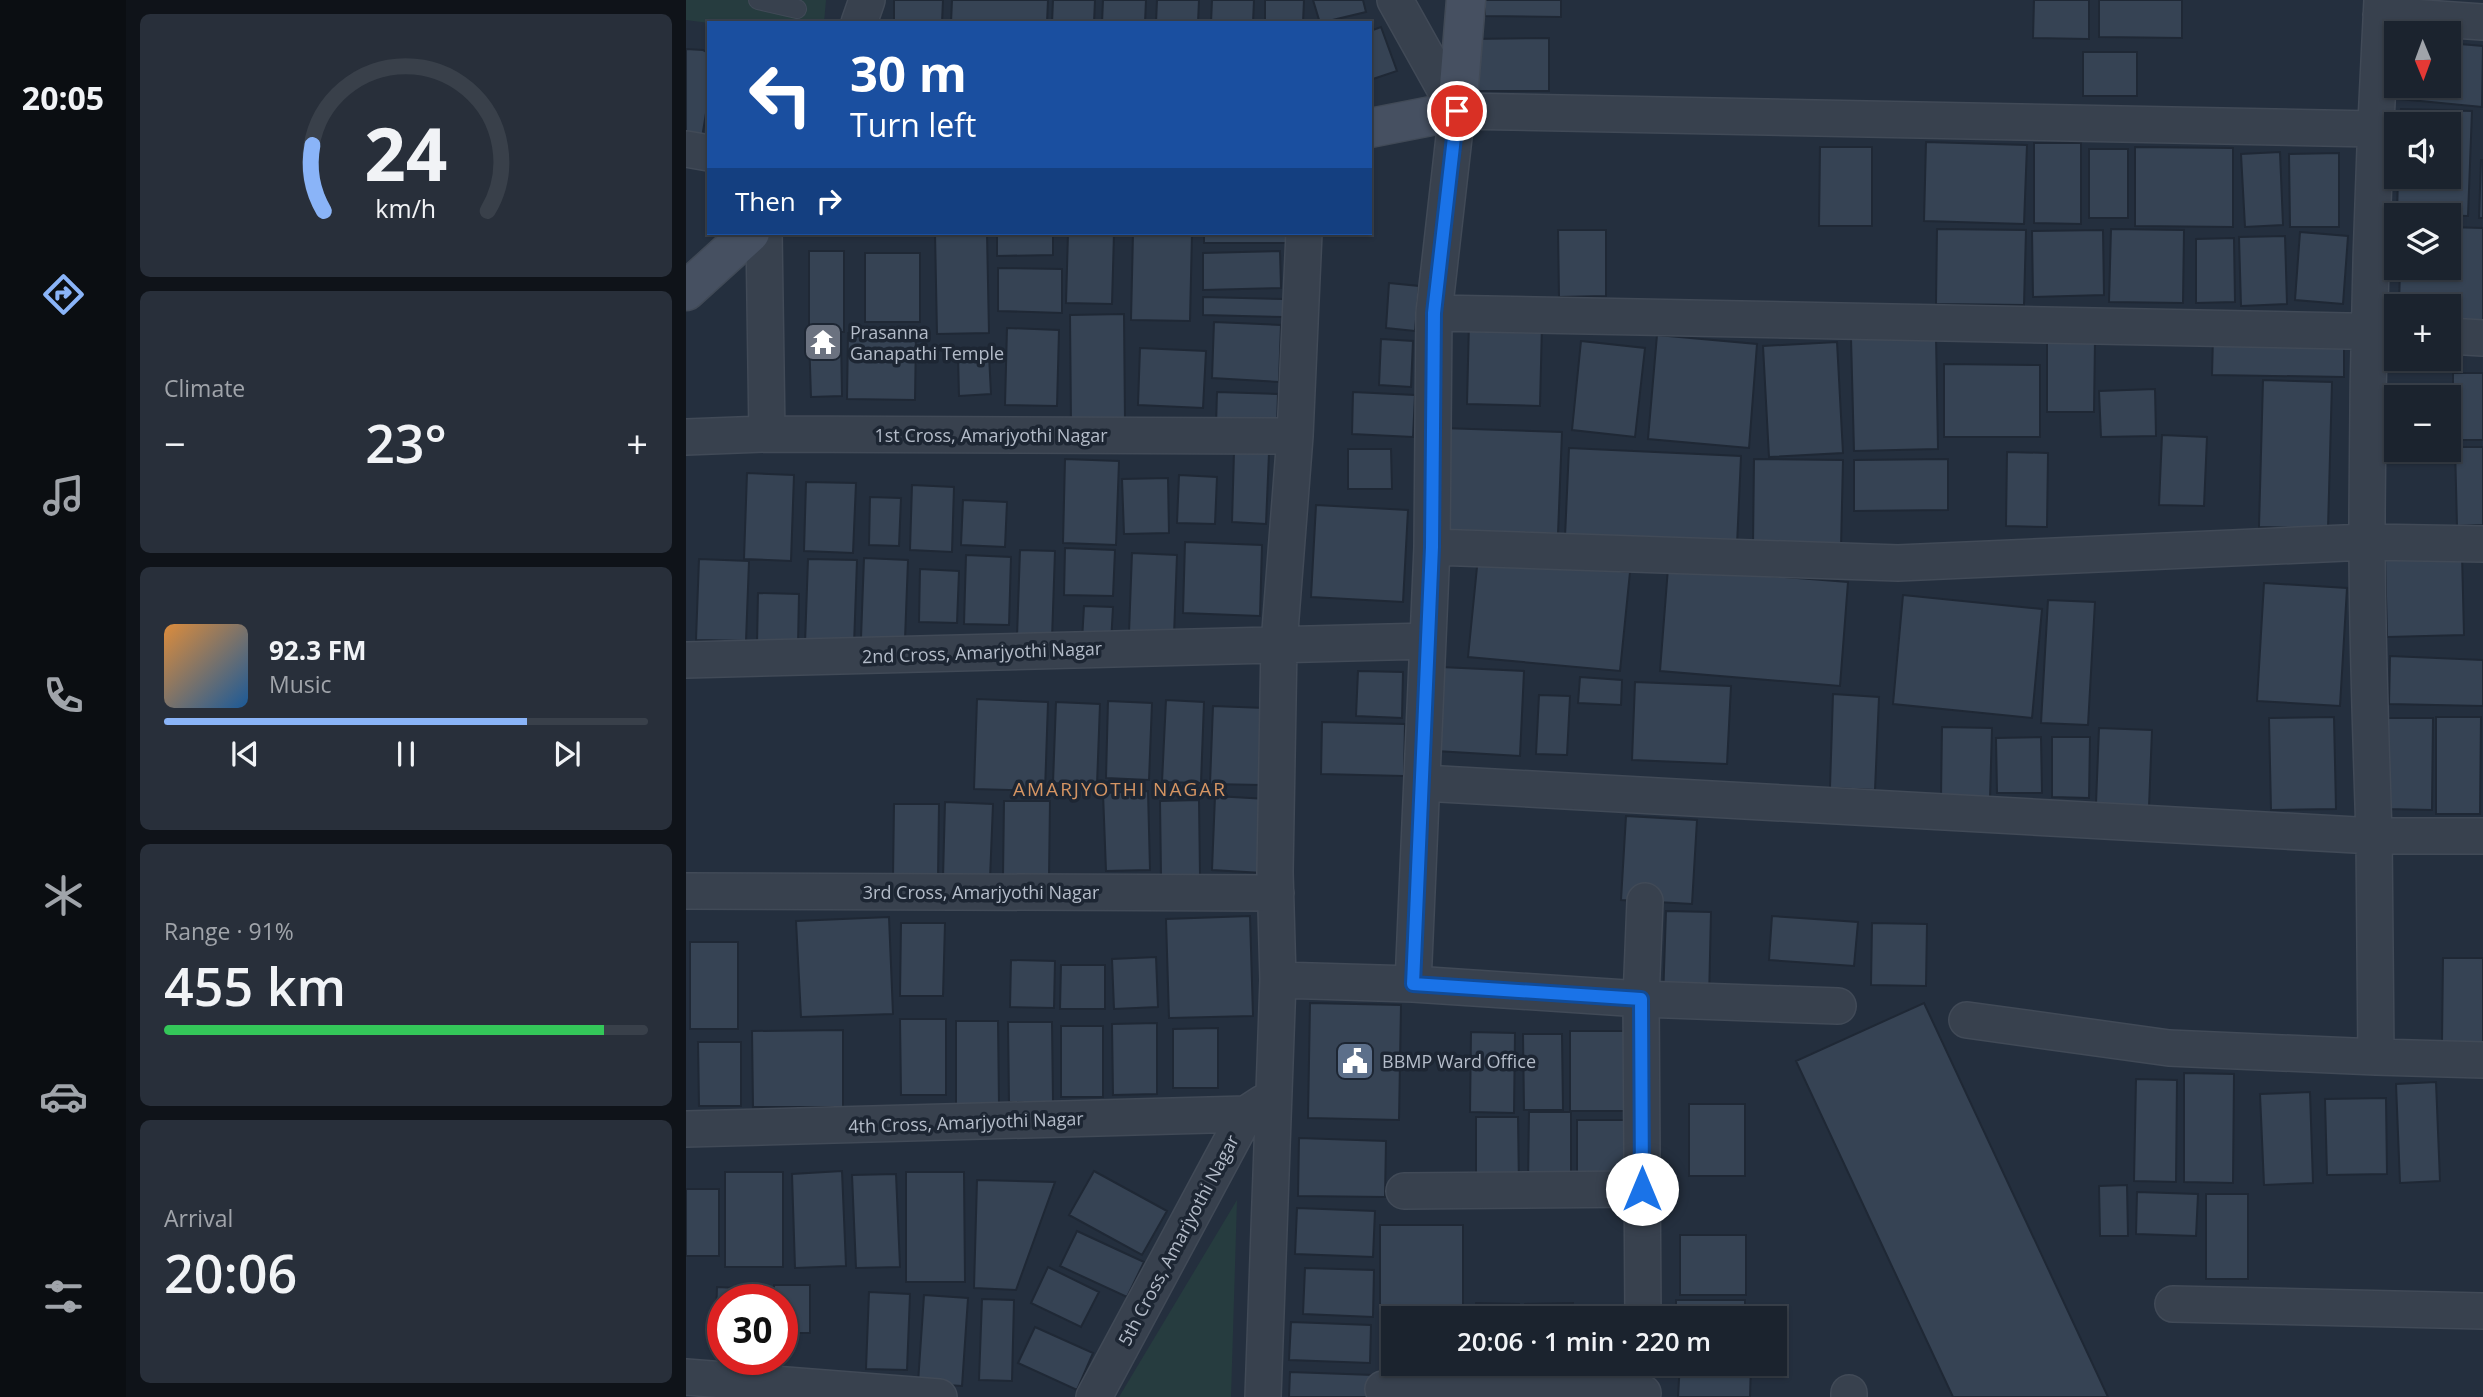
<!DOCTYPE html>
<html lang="en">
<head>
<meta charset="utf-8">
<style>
	body { margin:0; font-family:"Open Sans",sans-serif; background:#282f3a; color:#f1f3f6; height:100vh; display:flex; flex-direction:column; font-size:26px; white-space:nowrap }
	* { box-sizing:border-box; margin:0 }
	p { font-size:23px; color:#a0a4aa }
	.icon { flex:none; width:38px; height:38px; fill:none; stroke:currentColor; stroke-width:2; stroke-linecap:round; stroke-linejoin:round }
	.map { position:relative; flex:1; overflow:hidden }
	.drawer { display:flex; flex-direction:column; gap:14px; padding:14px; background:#0f1319; width:560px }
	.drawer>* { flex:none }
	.banner { position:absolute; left:21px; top:21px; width:665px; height:214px; border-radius:0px; box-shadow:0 2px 5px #0004,0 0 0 2px #39404a; background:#1a4fa0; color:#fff; overflow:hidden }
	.needle { width:46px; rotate:179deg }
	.controls { position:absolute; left:1698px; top:21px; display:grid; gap:14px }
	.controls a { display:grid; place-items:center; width:77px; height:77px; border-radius:0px; background:#1b232e; box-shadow:0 2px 5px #0004,0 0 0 2px #39404a; font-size:35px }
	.speed { position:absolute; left:21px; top:1284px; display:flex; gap:14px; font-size:35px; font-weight:700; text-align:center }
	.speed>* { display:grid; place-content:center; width:91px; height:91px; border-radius:50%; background:#1b232e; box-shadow:0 2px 5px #0004,0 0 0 2px #39404a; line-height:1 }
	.speed .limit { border:10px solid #d22; background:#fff; color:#111 }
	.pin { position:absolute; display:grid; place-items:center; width:60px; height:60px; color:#fff; margin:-30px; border:4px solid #fff; border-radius:50%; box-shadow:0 2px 7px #0007 }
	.me { position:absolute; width:77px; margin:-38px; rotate:0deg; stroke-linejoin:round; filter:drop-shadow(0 0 5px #0008) }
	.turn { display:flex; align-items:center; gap:24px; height:147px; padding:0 28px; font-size:32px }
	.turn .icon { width:91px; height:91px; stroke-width:2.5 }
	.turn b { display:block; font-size:49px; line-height:60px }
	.then { display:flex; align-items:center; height:66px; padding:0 28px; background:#0003; gap:14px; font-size:26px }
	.big { font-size:52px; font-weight:600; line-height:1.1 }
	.drawer .widget { flex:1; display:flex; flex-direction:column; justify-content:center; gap:10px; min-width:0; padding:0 24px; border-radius:10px; background:#282f3a }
	.drawer .dial { align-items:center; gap:0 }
	.dial svg { height:182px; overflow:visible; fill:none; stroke:#39404a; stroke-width:7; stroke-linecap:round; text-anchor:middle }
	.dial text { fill:#f1f3f6; stroke:none }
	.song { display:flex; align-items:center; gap:21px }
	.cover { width:84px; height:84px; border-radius:10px; background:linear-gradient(135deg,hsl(30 70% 55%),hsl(210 70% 35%)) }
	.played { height:7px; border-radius:4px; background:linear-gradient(90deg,#8ab4f8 75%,#39404a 75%) }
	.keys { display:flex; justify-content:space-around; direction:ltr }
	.heat { display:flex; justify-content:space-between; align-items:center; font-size:38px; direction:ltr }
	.charge { height:10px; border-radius:5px; background:linear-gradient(90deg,#34c759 91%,#39404a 0) }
	.trip { position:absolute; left:695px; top:1306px; width:406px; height:70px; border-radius:0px; background:#1b232e; box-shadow:0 2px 5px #0004,0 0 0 2px #39404a; font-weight:600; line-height:70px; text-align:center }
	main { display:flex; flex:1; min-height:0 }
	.tab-bar { display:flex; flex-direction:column; width:126px; justify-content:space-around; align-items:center; background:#0b0e12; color:#a0a4aa }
	.tab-bar .icon { width:49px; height:49px }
	.tab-bar .current { color:#8ab4f8 }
	.tab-bar b { font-size:32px; color:#f1f3f6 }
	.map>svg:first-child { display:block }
	.green { fill:#263c3f }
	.building { fill:#364354; stroke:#1f2835; stroke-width:2 }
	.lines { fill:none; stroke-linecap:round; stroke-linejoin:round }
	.lane-casing { stroke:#414a57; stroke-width:20 }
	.street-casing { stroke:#414a57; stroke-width:38 }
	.secondary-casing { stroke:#414a57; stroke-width:41 }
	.lane { stroke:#38414e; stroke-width:18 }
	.street { stroke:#38414e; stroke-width:35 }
	.secondary { stroke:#465061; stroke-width:38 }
	.route-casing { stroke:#114b97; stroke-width:18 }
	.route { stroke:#1a73e8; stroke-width:12 }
	.labels { text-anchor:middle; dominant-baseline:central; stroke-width:7; stroke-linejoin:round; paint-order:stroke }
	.poi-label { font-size:18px; fill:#b4bcc9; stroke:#1d2633; text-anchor:start }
	.street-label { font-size:18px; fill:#b4bcc9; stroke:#1d2633 }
	.neighbourhood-label { font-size:19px; letter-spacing:2px; fill:#d59563; stroke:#1d2633 }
</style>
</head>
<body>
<main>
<nav class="tab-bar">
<b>20:05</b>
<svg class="icon current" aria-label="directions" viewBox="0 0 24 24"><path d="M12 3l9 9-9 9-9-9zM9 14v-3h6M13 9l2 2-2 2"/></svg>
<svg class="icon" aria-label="music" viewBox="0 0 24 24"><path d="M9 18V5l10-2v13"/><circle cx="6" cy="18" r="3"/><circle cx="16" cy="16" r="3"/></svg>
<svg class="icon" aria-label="phone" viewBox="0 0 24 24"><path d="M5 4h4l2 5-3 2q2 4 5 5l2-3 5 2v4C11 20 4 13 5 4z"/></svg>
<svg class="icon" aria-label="climate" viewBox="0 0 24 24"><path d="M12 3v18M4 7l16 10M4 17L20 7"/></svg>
<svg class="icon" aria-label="car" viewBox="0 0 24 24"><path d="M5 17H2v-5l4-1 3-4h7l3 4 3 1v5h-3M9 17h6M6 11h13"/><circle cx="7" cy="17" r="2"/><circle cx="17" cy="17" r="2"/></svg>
<svg class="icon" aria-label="filters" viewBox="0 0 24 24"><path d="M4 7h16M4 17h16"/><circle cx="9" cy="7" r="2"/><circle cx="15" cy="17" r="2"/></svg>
</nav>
<section class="drawer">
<div class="widget dial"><svg viewBox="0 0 100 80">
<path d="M14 69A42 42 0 1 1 86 69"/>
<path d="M14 69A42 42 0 0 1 9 40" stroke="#8ab4f8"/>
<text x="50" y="56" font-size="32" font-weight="700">24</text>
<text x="50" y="72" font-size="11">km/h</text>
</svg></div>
<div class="widget"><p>Climate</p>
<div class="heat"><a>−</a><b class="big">23°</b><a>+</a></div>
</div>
<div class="widget">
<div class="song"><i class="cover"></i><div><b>92.3 FM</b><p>Music</p></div></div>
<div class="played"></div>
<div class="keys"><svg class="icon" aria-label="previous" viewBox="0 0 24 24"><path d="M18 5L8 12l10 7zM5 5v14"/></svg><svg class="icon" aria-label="pause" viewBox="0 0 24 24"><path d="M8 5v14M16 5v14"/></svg><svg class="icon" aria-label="next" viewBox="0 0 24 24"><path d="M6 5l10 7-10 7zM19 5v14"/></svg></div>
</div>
<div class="widget"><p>Range · 91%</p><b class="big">455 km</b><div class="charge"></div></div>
<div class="widget"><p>Arrival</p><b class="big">20:06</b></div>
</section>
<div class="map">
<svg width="1797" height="1397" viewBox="0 0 1797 1397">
	<rect width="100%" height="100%" fill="#242f3e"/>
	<path class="green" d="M0,0h140l-2,23h-115l-23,-3z
		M551,1200l-6,197h-112z"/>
	<path class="building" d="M208,0h49l-1,23h-48z
		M266,0h96l-1,23h-96z
		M367,0h42l-1,23h-42z
		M417,0h43l-1,23h-43z
		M471,0h42l-1,23h-42z
		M526,0h42l-1,23h-42z
		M579,0h39l-1,23h-38z
		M627,0h50l3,12 -46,11z
		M799,0h76v17l-76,-1z
		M1348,0h55v39l-56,-1z
		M1413,0h83v38l-83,-1z
		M695,27l16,44 -27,9v-49z
		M863,38v53h-78l-1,-52z
		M1762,43l35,3 -1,61 -82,-8 1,-13h47z
		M0,49l17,1 6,3v42l-8,49 -15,-2z
		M1397,52h54v44h-54z
		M1715,109l71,2 -4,105 -71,-2 1,-37h50v-53h-48z
		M1240,142l101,3 -3,79 -100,-3z
		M1348,143h47v81l-47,-1z
		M1134,147h52v79h-53z
		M1449,147l98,1v79l-98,-1z
		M1403,149h39v69h-39z
		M1594,152l3,73 -38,2 -4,-73z
		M1653,153v74h-49l-1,-73z
		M1795,160h2v58h-4z
		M1762,227l35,1v93l-35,-1v-14h-49l1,-38h48z
		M1251,229l89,1 -2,75 -88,-1z
		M1425,229l73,1 -1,73 -74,-1z
		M872,230h48v66l-47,1z
		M1417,230l1,65 -71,2 -1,-66z
		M1614,232l48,4 -5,68 -48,-4z
		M249,233h52l2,100 -52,1z
		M311,233h56v22l-56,1z
		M382,233h46l-2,71 -46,-1z
		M447,233h59l-2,88 -59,-1z
		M518,233h82v10h-82z
		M1599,236l2,68 -46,2 -2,-69z
		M1548,238l1,64 -39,1v-64z
		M123,251h35v81h-35z
		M594,251l1,37 -78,2v-37z
		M179,253h55v69h-55z
		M312,268l64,1v44l-64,-2z
		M703,283l30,3 -4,45 -29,-3z
		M517,297l80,2v18l-80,-2z
		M438,314l1,109 -54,1 -1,-109z
		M528,322l67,3 -2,57 -67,-4z
		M783,322l73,1 -2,83 -73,-2z
		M321,328l52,2 -2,76 -52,-1z
		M162,333l68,1 -1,66 -68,-1z
		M971,335l100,9 -8,104 -101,-9z
		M123,336h32l1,60 -31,1z
		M1250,336l2,113 -84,2 -3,-113z
		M1527,336l131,2v39l-132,-2z
		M695,339l32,2 -2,46 -32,-2z
		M1361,340h48l-1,72h-47z
		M895,341l64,7 -10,89 -63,-7z
		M1151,342l6,111 -74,4 -6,-111z
		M454,348l66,3 -3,57 -65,-3z
		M303,355l2,39 -32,2 -1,-40z
		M1258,364l96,1v72h-96z
		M1767,373h30v67h-30z
		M1577,380l69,2 -4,147 -69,-2z
		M1469,389l1,47 -55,1 -2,-46z
		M531,392l61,2 -1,34 -61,-2z
		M667,392l62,3 -2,42 -61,-3z
		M755,428l121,4 -4,102 -120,-4z
		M1476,435l45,2 -3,69 -45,-1z
		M1769,447h28v78l-26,1z
		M883,448l172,8 -4,89 -172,-8z
		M662,449h43l1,40h-44z
		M548,452l35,1 -3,71 -34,-2z
		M1321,452l41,1 -1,74 -41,-1z
		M379,459l54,2 -3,84 -53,-2z
		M1068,459l89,1 -2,88 -88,-2z
		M1262,459v51l-94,1v-51z
		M61,473l47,2 -3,86 -47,-2z
		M493,475l38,2 -2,47 -38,-1z
		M482,478l1,55 -45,1 -2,-55z
		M120,482l50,1 -3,70 -49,-2z
		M226,485l42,2 -2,65 -42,-2z
		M184,497l31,1 -2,48 -30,-1z
		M277,500l44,2 -2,45 -44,-2z
		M630,505l92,5 -5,92 -92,-5z
		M499,542l77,3 -2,71 -77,-3z
		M379,548l50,2 -2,46 -49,-1z
		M334,550l35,1 -3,88 -35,-2z
		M446,553l45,2 -3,80 -45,-2z
		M1776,554l2,81 -77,2 -2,-81z
		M280,555l45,2 -2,68 -45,-1z
		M792,557l152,15 -10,99 -152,-14z
		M178,558l44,2 -3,79 -44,-1z
		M13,559l50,2 -3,80 -50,-1z
		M122,559l49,1 -3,85 -49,-1z
		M982,568l180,14 -8,104 -180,-15z
		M234,569l39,2 -2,52 -38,-1z
		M1578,583l83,5 -7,118 -83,-5z
		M72,593l41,1 -1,52 -41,-1z
		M1217,595l139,14 -10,109 -139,-14z
		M1362,600l47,2 -7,123 -47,-2z
		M398,606l29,1 -2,36 -29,-2z
		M1704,656l93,4v46l-94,-2z
		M755,667l83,4 -4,85 -84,-5z
		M672,671l45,1 -1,46 -46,-2z
		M894,677l42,3 -1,25 -43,-2z
		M949,682l96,4 -4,78 -95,-4z
		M1147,694l46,3 -4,93 -45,-2z
		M853,695l31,1 -3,59 -31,-1z
		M291,699l71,3 -3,89 -71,-2z
		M480,700l38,2 -3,81 -39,-1z
		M422,701l44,2 -3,77 -43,-2z
		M370,702l44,2 -3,81 -44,-2z
		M527,706l52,2 -3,77 -52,-1z
		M1648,717l2,92 -65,1 -2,-92z
		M1750,717h45l-1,97h-44z
		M1702,718h45l-1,92 -46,-1z
		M636,722l83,2 -1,52 -83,-2z
		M1256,727l50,1 -2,71 -49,-1z
		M1413,728l53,2 -3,77 -53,-3z
		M1355,737l1,56h-45l-1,-55z
		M1366,737h38l-1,61 -37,-1z
		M462,791l2,79 -44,1 -3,-78z
		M529,796l52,3 -4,74 -51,-3z
		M513,800l1,76h-39l-1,-75z
		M318,801h46l-1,76h-46z
		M259,802l48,2 -3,75 -47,-1z
		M208,804h45l-1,74h-45z
		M940,816l71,4 -5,84 -71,-4z
		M980,911l45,1 -2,88 -46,-1z
		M564,916l3,100 -84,2 -3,-99z
		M1086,916l86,6 -4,44 -85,-6z
		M203,917l4,97 -92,3 -5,-96z
		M215,923h44l-2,73h-43z
		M1186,923l55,1 -1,62 -55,-1z
		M4,942h48v87h-48z
		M470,957l2,50 -44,2 -2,-50z
		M1757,958h40v84h-41z
		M325,960l44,1 -1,47 -44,-1z
		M375,965h44v44h-45z
		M624,1003l91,2 -2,115 -91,-2z
		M1238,1003l184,394h-155l-157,-336z
		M214,1019h46v76h-45z
		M270,1021h42l1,84 -43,1z
		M322,1022h44l1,80h-44z
		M471,1023v71l-44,1 -1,-71z
		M375,1026h42v71h-42z
		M532,1028v60h-45v-59z
		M157,1030v77h-90l-1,-76z
		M884,1031h59l-1,80h-58z
		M785,1032l44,1 -1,80 -44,-1z
		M837,1034h39l1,76h-39z
		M12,1042h43v64h-42z
		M1498,1073l50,1 -1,109 -49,-1z
		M1450,1079l41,1 -1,102 -42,-1z
		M1750,1082l4,99 -40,2 -4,-99z
		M1624,1092l3,91 -49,2 -4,-91z
		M1700,1098l1,76 -60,1 -2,-76z
		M1003,1104h56v72h-56z
		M843,1112h42v73h-43z
		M790,1117h42l1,71h-43z
		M891,1120h49v66h-49z
		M613,1138l87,3 -1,56 -87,-1z
		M156,1171l4,95 -51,2 -3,-94z
		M408,1171l73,40 -25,44 -73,-40z
		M39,1172h58v95h-58z
		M220,1172h58l1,110h-59z
		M210,1174l4,93 -44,1 -4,-93z
		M291,1180l78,2 -39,108 -42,-2z
		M1441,1185l1,51h-28l-1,-50z
		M0,1189h33v67h-33z
		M1451,1192l61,2 -2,42 -60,-2z
		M1520,1194h42v85h-42z
		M611,1208l78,3 -2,46 -78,-3z
		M694,1225h83v93h-70v45h70v11h-83z
		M391,1231l67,31 -17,35 -67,-31z
		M994,1235h66v60h-66z
		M362,1267l51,25 -18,35 -50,-24z
		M619,1268l69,2 -1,47 -70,-3z
		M88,1285h36v48h-28v-33h-8z
		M31,1287l42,2v11h-36v45l-8,-1z
		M183,1292l41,2 -3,76 -41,-1z
		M238,1295l44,3 -6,88 -44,-3z
		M296,1299l32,1 -2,81 -33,-1z
		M990,1300h69v18h-69z
		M790,1303l43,1v14h-43z
		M887,1303v15h-48v-14z
		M605,1322l80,3 -1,38 -81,-3z
		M349,1327l58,26 -16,37 -59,-27z
		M789,1363h43l-1,8h-42z
		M839,1363h48v11h-48z
		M994,1363h71l-1,34h-72z
		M604,1372l83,3 -1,22h-83z"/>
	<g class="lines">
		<defs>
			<path id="lane" d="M72,0l39,9"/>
			<path id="street" d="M709,0l62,111 -23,202 -2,234 -19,437
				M1695,15l102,7
				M173,23l8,-23
				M771,111l917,18
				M0,149l23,4
				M78,233l3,201
				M748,313l962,19
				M1762,336l35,2
				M0,437l81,-3 528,2
				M746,547l466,16 469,-21 116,2
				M0,660l742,-19
				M737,783l951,53c-3,-99 -7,-198 -7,-297 0,-180 5,-359 15,-539
				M0,891l590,2
				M959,901l-4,98 197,7
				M592,980l135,4 228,15 2,319
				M1281,1020l202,28 207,9 107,3
				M1690,1057l-2,-221h109
				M0,1129l560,-15
				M718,1191l238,-2
				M1487,1304l310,7
				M0,1377l253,20
				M697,1389l260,4
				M408,1397l152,-283 17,-11
				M577,1397l15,-417 -3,-108 4,-228 16,-208 9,-203
				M1163,1397v-4"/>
			<path id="secondary" d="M684,128l87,-17 9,-111
				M0,291l64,-58"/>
		</defs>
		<use href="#lane" class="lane-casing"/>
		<use href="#street" class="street-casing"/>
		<use href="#secondary" class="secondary-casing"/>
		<use href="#lane" class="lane"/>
		<use href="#street" class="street"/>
		<use href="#secondary" class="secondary"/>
	</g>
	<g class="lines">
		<defs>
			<path id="route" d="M771,111l-23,202 -2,234 -19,437 228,15 1,190"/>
		</defs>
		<use href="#route" class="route-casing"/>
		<use href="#route" class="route"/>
	</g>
	<defs>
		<symbol id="temple-square" viewBox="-11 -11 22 22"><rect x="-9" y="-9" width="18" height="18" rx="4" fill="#6b7280" stroke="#1d2633"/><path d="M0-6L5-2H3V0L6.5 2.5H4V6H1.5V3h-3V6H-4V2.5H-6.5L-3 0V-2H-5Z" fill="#fff"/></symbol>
		<symbol id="civic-square" viewBox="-11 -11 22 22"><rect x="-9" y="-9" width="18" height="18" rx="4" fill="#5c6f8a" stroke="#1d2633"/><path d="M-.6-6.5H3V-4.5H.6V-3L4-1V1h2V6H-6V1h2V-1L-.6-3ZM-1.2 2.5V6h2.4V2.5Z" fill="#fff"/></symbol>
	</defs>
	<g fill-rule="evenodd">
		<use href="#temple-square" x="115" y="320" width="44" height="44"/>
		<use href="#civic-square" x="647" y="1039" width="44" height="44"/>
	</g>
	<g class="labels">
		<g class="poi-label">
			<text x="164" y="332">Prasanna<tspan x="164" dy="21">Ganapathi Temple</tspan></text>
			<text x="696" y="1061">BBMP Ward Office</text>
		</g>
		<g class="street-label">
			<text x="305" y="435">1st Cross, Amarjyothi Nagar</text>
			<text transform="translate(296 652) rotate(-2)">2nd Cross, Amarjyothi Nagar</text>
			<text x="295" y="892">3rd Cross, Amarjyothi Nagar</text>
			<text transform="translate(280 1122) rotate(-2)">4th Cross, Amarjyothi Nagar</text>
			<text transform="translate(492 1240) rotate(-62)">5th Cross, Amarjyothi Nagar</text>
		</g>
		<g class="neighbourhood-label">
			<text x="434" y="789">AMARJYOTHI NAGAR</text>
		</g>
	</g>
</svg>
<div class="controls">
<a><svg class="needle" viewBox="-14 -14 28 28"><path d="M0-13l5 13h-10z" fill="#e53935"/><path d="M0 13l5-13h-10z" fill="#a0a4aa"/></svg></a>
<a><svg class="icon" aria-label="sound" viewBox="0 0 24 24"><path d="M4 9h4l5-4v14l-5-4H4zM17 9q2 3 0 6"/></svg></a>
<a><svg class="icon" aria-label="layers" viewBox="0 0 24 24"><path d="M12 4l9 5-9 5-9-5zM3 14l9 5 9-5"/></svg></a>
<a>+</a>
<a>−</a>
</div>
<div class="speed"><div class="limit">30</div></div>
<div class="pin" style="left:771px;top:111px;background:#d93025"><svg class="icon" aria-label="arrive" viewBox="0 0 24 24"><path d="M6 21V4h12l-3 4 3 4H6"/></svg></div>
<svg class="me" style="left:956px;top:1189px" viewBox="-20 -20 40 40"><circle r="19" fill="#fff"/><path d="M0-13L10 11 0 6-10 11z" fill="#1a73e8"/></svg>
<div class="trip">20:06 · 1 min · 220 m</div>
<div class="banner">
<div class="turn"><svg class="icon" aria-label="left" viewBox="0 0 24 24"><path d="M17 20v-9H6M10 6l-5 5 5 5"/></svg><div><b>30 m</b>Turn left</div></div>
<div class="then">Then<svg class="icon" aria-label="right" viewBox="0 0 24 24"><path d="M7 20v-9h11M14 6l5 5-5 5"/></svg></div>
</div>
</div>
</main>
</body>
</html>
